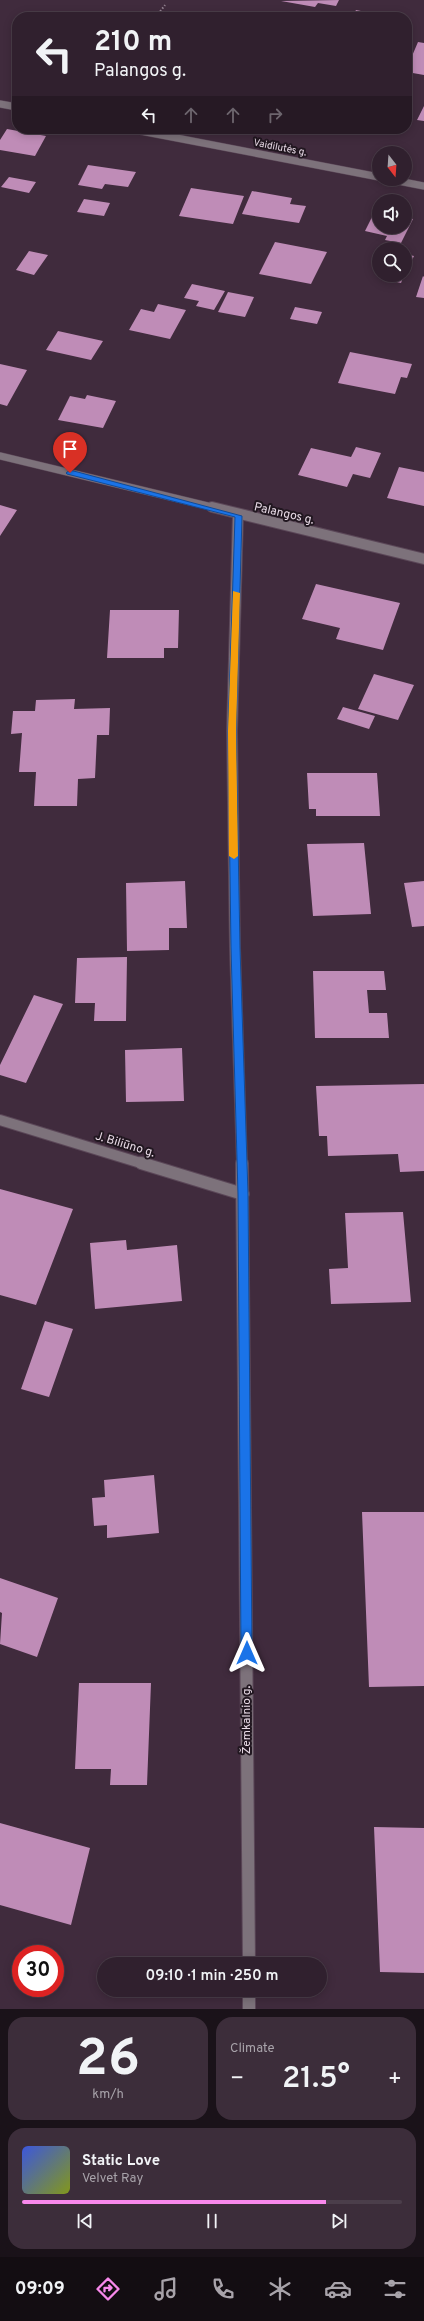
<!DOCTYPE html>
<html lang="en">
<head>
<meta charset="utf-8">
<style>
	body { margin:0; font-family:Overpass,sans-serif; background:#3c2d3a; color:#f1f3f6; height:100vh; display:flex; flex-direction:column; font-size:15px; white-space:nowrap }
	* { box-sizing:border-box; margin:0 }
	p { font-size:13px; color:#a8a3aa }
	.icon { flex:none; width:22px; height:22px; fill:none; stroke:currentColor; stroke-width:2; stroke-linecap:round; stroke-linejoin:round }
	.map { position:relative; height:2009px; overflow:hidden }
	.details { display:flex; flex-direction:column; gap:8px; padding:8px; background:#1a1219; flex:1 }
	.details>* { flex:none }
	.banner { position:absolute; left:12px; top:12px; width:400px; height:122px; border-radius:16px; box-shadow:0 2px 10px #0003,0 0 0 1px #4b3e4a; background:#30202e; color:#f1f3f6; overflow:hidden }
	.needle { width:26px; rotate:163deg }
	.fabs { position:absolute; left:372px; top:146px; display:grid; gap:8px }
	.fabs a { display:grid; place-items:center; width:40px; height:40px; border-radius:50%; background:#30202e; box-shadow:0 2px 10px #0003,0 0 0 1px #4b3e4a; font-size:20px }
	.speed { position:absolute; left:12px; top:1945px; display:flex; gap:8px; font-size:20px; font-weight:700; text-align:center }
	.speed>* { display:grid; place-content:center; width:52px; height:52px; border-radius:50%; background:#30202e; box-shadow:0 2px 10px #0003,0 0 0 1px #4b3e4a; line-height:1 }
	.speed .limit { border:6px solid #d22; background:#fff; color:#111 }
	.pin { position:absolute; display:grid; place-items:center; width:34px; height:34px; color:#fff; margin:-41px -17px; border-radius:50% 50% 50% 0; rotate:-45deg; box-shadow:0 0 4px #0007 }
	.pin .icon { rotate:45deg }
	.me { position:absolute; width:44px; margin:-22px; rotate:0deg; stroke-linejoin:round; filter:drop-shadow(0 0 3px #0008) }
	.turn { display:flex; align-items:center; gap:14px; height:84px; padding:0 16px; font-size:18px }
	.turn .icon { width:52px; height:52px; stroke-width:2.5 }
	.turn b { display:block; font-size:28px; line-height:34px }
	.lanes { display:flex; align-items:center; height:38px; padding:0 16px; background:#0003; justify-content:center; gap:20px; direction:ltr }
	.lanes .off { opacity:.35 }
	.big { font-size:30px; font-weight:600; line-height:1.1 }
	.details .card { flex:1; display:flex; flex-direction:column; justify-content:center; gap:6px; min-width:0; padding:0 14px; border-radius:16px; background:#3c2d3a }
	.details .dial { align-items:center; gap:0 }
	.dial b { font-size:52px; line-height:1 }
	.song { display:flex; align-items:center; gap:12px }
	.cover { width:48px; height:48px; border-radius:6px; background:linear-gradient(135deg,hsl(230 70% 55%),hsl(70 70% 35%)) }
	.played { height:4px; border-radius:2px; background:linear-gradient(90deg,#f888eb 80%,#4b3e4a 80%) }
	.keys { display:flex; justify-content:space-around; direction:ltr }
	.heat { display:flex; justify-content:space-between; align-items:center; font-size:22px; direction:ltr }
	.details .tiles { flex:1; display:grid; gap:8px; grid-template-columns:1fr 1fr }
	.card:last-child { grid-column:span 2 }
	.trip { position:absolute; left:97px; top:1957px; width:230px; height:40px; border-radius:20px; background:#30202e; box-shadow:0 2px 10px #0003,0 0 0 1px #4b3e4a; font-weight:600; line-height:40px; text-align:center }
	.tab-bar { display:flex; height:64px; justify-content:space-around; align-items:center; background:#130d12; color:#a8a3aa }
	.tab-bar .icon { width:28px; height:28px }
	.tab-bar .selected { color:#f888eb }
	.tab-bar b { font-size:18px; color:#f1f3f6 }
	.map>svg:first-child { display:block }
	.building { fill:#bf8cb7 }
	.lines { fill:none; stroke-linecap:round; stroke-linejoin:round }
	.minor-far2-casing { stroke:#5b4758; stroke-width:8 }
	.minor-far1-casing { stroke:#5b4758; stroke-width:12 }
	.minor-casing { stroke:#5b4758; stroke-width:14 }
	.path { stroke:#958493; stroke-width:2; stroke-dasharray:1.5 2; stroke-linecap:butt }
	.minor-far2 { stroke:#7d727b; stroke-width:7 }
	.minor-far1 { stroke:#7d727b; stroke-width:10 }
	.minor { stroke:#7d727b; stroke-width:12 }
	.route { fill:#1a73e8; stroke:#114b97 }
	.slow { fill:#f59e0b }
	.labels { text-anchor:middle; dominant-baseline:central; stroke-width:4; stroke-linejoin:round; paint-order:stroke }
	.far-street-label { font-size:10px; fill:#eadce8; stroke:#211720 }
	.street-label { font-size:12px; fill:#eadce8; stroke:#211720 }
</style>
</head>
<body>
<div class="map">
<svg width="424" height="2009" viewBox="0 0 424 2009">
	<rect width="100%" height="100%" fill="#402b3d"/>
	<path class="building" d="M339,0l-3,6 -18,-3 -3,4 -34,-6z
		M356,10l30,6v1h-34z
		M418,42l6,1v32l-17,-3v-17l5,1z
		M424,106v15l-7,-1z
		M7,129l39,7 -11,20 -35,-6v-10z
		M261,129h28l-4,6z
		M294,129h22l-3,5z
		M88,165l48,7 -8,15 -23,-3 -3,5 -24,-4z
		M9,177l27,5 -7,11 -28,-6z
		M191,188l53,8 -11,28 -54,-8z
		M252,191l40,7 -2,6 16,2 -7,17 -57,-9z
		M84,199l26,4 -6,13 -27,-4z
		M375,211l4,1v15h26v-10l8,2 -12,24 -16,-3 2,-4 -22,-5z
		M275,242l52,10 -16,32 -52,-10z
		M29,251l19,4 -14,20 -18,-5z
		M405,254l9,2 -9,18z
		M385,275h19l-3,8 -18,-4z
		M423,276l1,1v21l-8,-1z
		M192,284l33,7 -11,19 -18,-4 3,-5 -15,-3z
		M228,292l26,5 -9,20 -27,-5z
		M158,304l28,6 -16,29 -41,-9 12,-21 13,3z
		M295,307l27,5 -5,12 -27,-5z
		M58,331l45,10 -12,19 -45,-10z
		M350,352l62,12 -5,14 -6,-1 -6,17 -57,-11z
		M0,364l27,6 -20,36 -7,-2z
		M87,395l29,6 -13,27 -45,-8 12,-24 15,3z
		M356,447l25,6 -11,25 -17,-4 -6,13 -49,-12 13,-27 40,9z
		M399,467l25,5v34l-37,-8z
		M0,505l17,5 -17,26z
		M316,584l84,19 -17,47 -47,-11 4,-11 -38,-9z
		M110,610h69l-1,38h-14v10h-57z
		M374,674l40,11 -16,35 -40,-11z
		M75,699l-1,10 36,-1 -1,27h-12l-2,43 -17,1 -1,27h-43l2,-34h-17l3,-39 -11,1 2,-23h22l1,-11z
		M343,707l32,9 -6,13 -32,-10z
		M307,773h70l3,43h-64v-7h-7z
		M364,843l7,71 -58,2 -6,-72z
		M185,881l2,47h-18v22l-42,1 -1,-68z
		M424,881v45l-12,1 -8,-44z
		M127,957l-1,64h-32l1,-18h-20l2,-45z
		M313,971h71l2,19h-19l2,23h18l2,25h-74z
		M34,995l29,9 -37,79 -26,-8v-10z
		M182,1048l2,53 -58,1 -1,-52z
		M424,1084v87l-24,1 -2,-18 -70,2 -1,-20h-8l-3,-50z
		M0,1189l73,20 -37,96 -36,-10z
		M403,1212l8,90 -80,2 -2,-35 19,-1 -3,-55z
		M126,1240l1,10 50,-5 5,56 -87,8 -5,-66z
		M45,1321l28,8 -24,68 -28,-8z
		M154,1475l5,58 -52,5v-13l-13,1 -2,-28 13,-1 -1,-17z
		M362,1512h62v174l-55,1z
		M0,1578l58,20 -21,59 -37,-13 2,-31 -2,-1z
		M79,1683h72l-4,102h-37l1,-16h-36z
		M0,1823l90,25 -19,77 -71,-20z
		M374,1827l50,1v145l-44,-1z"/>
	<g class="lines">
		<defs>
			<path id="minor-far2" d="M0,104l17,3
				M130,129l249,48
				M388,179l36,7
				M0,456l216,52"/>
			<path id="minor-far1" d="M212,507l212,52
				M238,515l-6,216 3,217 7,216
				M0,1120l144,44"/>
			<path id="minor" d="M141,1163l102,31
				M242,1163l7,801
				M249,1990v19"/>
		</defs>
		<use href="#minor-far2" class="minor-far2-casing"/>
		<use href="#minor-far1" class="minor-far1-casing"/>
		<use href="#minor" class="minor-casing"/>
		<path class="path" d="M156,17l9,-12"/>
		<use href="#minor-far2" class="minor-far2"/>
		<use href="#minor-far1" class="minor-far1"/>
		<use href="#minor" class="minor"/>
	</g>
	<path class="route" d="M70,470l172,46 -6,215 4,217 8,246 4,459 -1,4 -4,1 -4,-1 -2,-4 -3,-459 -7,-246 -3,-217 7,-214 -168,-43 -1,-1z"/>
	<path class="slow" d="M233,591l7,2 -4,138 2,125 -4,3 -5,-3 -1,-125z"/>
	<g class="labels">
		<g class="far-street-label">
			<text transform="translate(280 148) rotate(11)">Vaidilutės g.</text>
		</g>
		<g class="street-label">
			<text transform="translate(284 514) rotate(13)">Palangos g.</text>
			<text transform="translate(125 1145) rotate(17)">J. Biliūno g.</text>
			<text transform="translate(247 1720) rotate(-90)">Žemkalnio g.</text>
		</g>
	</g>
</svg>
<div class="fabs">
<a><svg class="needle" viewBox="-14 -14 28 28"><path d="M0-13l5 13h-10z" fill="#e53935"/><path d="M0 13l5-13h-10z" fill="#a8a3aa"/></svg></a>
<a><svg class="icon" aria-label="sound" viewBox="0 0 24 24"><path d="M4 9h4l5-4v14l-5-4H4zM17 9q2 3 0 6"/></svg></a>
<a><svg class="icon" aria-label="search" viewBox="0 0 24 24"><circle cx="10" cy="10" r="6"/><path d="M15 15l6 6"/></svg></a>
</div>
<div class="speed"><div class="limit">30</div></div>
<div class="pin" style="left:70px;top:473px;background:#d93025"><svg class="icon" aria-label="arrive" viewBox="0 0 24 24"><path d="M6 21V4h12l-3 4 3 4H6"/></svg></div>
<svg class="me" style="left:247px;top:1653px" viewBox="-20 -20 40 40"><path d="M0-17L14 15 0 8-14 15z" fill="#1a73e8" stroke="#fff" stroke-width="4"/></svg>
<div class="trip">09:10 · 1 min · 250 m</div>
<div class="banner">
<div class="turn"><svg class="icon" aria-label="left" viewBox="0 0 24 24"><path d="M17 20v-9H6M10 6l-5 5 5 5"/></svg><div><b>210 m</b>Palangos g.</div></div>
<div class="lanes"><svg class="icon" aria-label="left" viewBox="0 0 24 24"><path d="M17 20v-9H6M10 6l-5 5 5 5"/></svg><svg class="icon off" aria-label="ahead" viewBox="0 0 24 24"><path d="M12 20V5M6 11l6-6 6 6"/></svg><svg class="icon off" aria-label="ahead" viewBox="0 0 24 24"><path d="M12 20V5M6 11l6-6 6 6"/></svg><svg class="icon off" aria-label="right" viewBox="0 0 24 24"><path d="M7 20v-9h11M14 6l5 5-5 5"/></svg></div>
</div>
</div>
<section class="details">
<div class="tiles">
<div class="card dial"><b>26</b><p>km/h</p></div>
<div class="card"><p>Climate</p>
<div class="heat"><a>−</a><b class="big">21.5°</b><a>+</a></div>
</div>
<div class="card">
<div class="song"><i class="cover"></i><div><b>Static Love</b><p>Velvet Ray</p></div></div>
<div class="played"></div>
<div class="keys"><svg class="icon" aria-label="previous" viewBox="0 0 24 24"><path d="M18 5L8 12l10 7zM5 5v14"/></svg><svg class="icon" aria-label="pause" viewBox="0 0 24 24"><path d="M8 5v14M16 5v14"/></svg><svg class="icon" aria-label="next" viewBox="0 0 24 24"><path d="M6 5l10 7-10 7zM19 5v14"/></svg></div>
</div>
</div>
</section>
<nav class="tab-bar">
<b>09:09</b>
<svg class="icon selected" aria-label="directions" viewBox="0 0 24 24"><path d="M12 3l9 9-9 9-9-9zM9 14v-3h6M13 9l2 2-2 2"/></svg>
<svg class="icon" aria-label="music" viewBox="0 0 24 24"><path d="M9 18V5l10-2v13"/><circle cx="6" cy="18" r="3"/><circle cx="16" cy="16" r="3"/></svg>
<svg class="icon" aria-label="phone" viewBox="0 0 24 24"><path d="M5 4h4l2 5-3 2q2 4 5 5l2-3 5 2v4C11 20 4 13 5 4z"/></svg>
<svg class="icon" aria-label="climate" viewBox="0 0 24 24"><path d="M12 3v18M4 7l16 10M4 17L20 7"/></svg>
<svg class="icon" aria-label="car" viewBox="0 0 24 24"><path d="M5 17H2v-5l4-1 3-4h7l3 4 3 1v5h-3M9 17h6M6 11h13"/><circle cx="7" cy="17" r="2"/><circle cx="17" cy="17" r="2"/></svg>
<svg class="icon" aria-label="filters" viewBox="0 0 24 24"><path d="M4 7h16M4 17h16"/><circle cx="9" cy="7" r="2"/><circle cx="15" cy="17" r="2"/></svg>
</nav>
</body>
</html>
